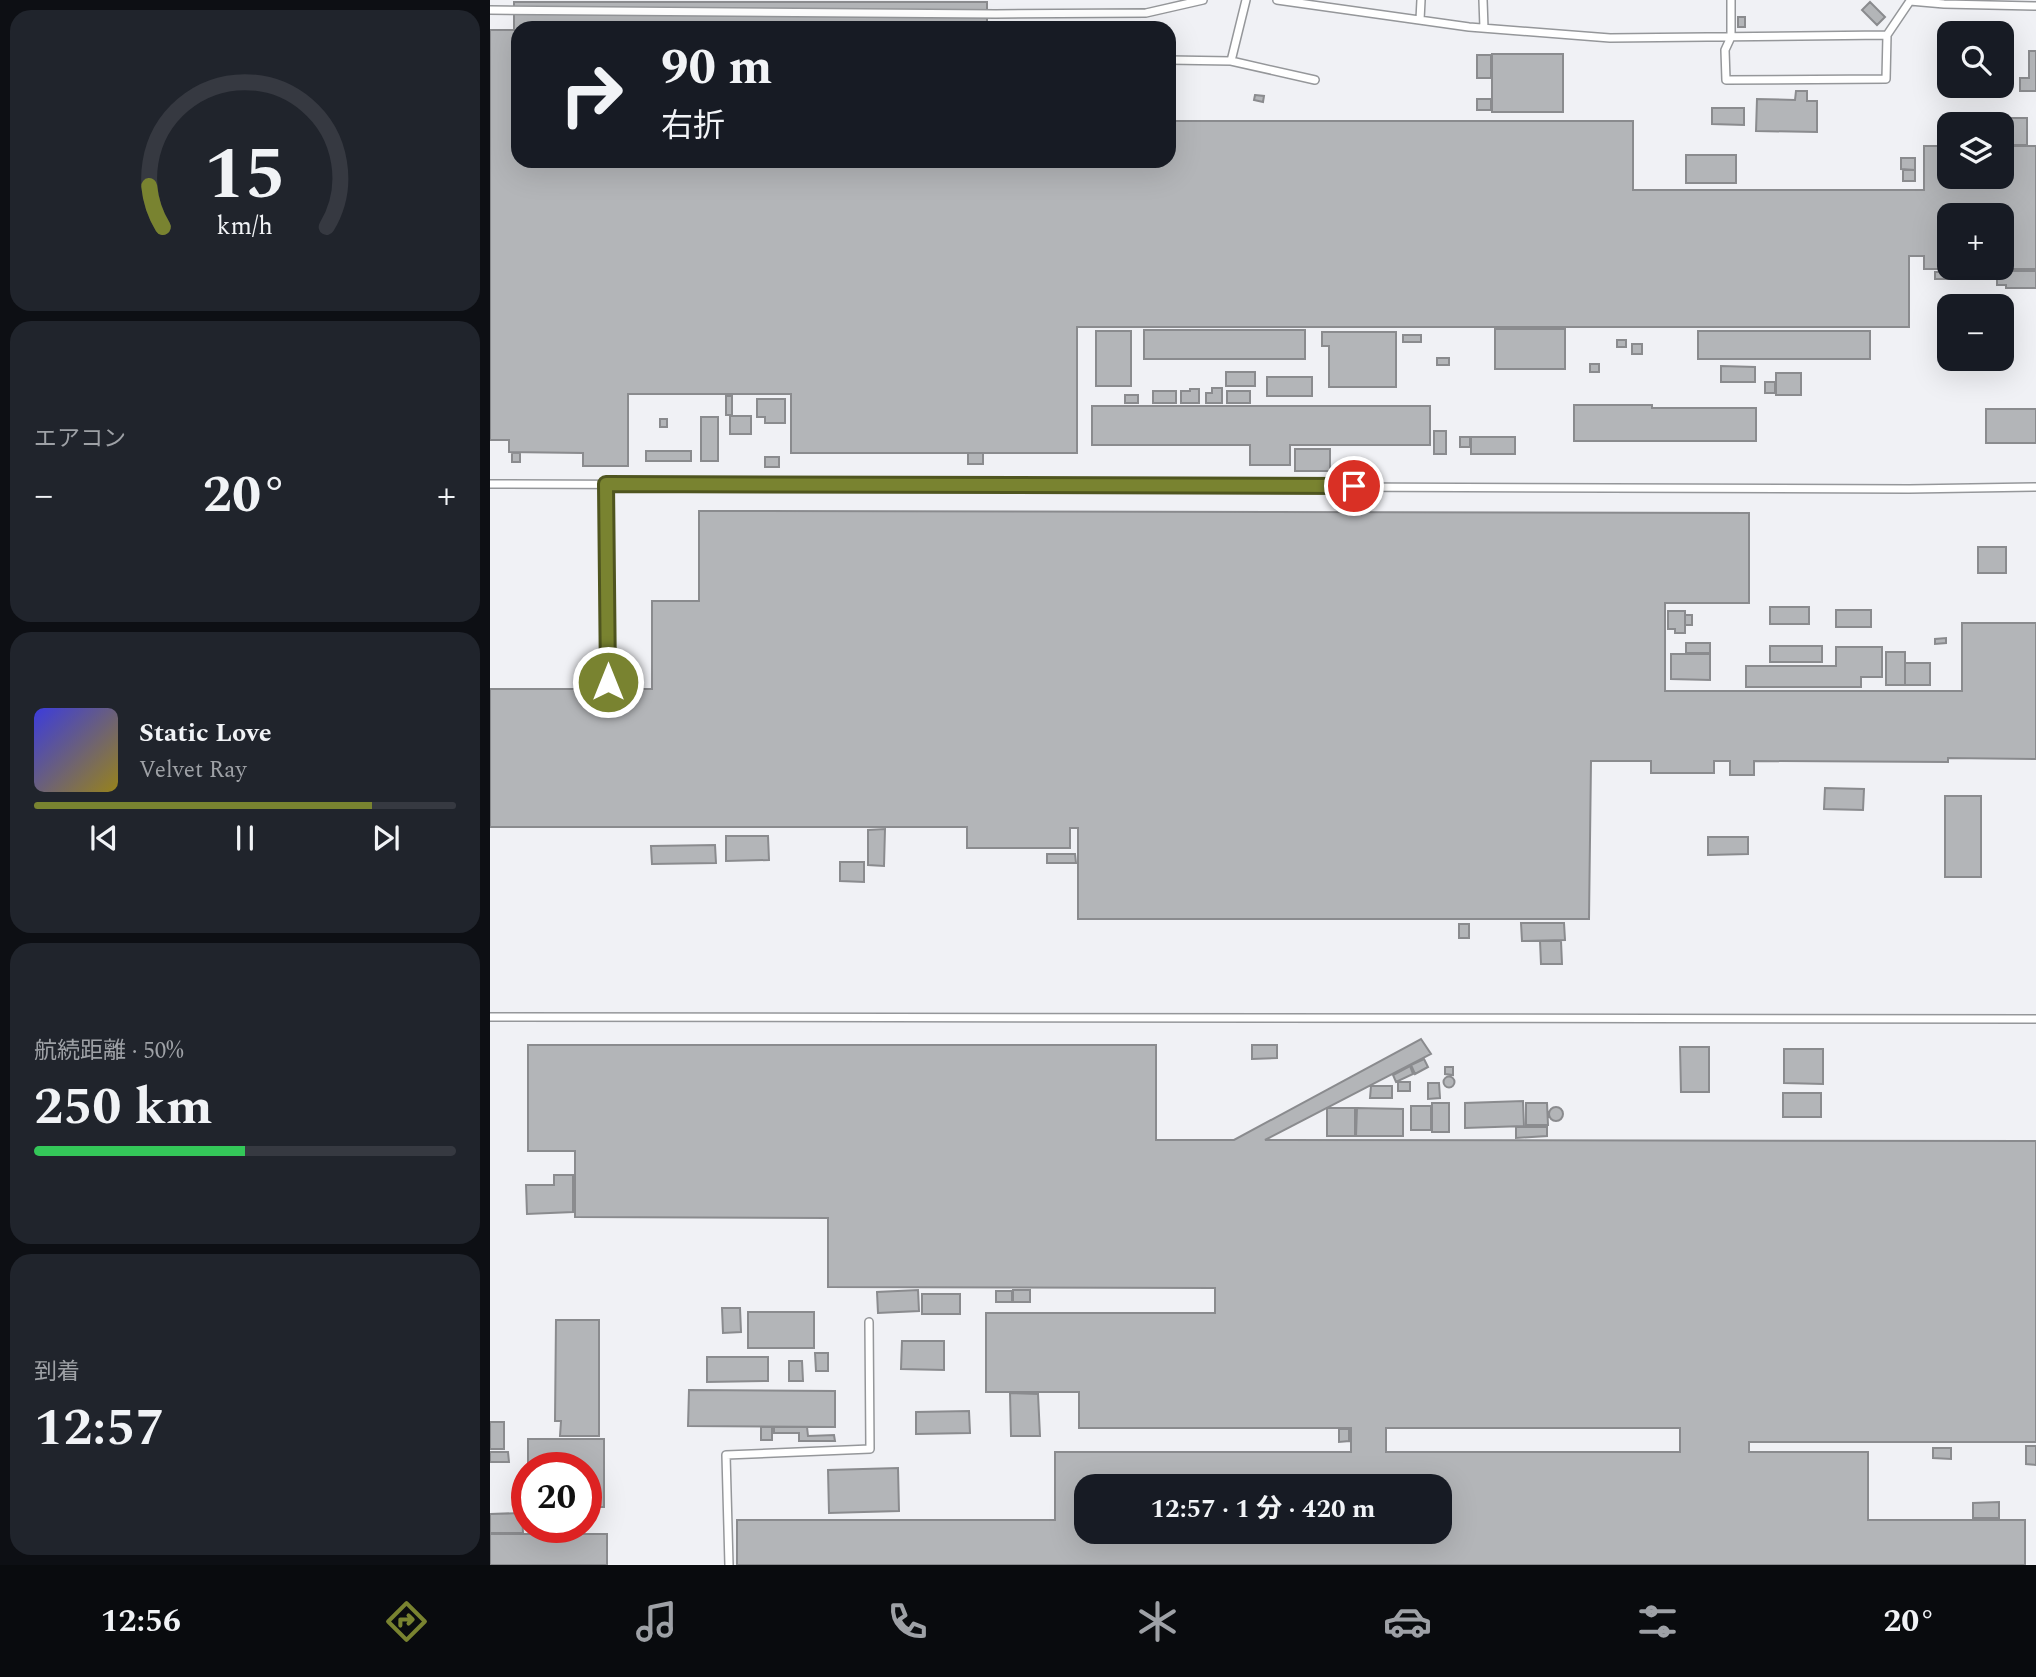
<!DOCTYPE html>
<html lang="ja">
<head>
<meta charset="utf-8">
<style>
	body { margin:0; font-family:Spectral,"Noto Sans JP",serif; background:#20242c; color:#f1f3f6; height:100vh; display:flex; flex-direction:column; font-size:26px; white-space:nowrap }
	* { box-sizing:border-box; margin:0 }
	p { font-size:23px; color:#9ea1a6 }
	.icon { flex:none; width:38px; height:38px; fill:none; stroke:currentColor; stroke-width:2; stroke-linecap:round; stroke-linejoin:round }
	.map { position:relative; flex:1; overflow:hidden }
	.drawer { display:flex; flex-direction:column; gap:10px; padding:10px; background:#0d0f14; width:490px }
	.drawer>* { flex:none }
	.guide { position:absolute; left:21px; top:21px; width:665px; height:147px; border-radius:21px; box-shadow:0 7px 28px #0002; background:#171b24; color:#f1f3f6; overflow:hidden }
	.fabs { position:absolute; left:1447px; top:21px; display:grid; gap:14px }
	.fabs a { display:grid; place-items:center; width:77px; height:77px; border-radius:14px; background:#171b24; box-shadow:0 7px 28px #0002; font-size:35px }
	.speed { position:absolute; left:21px; top:1452px; display:flex; gap:14px; font-size:35px; font-weight:700; text-align:center }
	.speed>* { display:grid; place-content:center; width:91px; height:91px; border-radius:50%; background:#171b24; box-shadow:0 7px 28px #0002; line-height:1 }
	.speed .limit { border:10px solid #d22; background:#fff; color:#111 }
	.pin { position:absolute; display:grid; place-items:center; width:60px; height:60px; color:#fff; margin:-30px; border:4px solid #fff; border-radius:50%; box-shadow:0 2px 7px #0007 }
	.me { position:absolute; width:77px; margin:-38px; rotate:0deg; stroke-linejoin:round; filter:drop-shadow(0 0 5px #0008) }
	.turn { display:flex; align-items:center; gap:24px; height:147px; padding:0 35px; font-size:32px }
	.turn .icon { width:91px; height:91px; stroke-width:2.5 }
	.turn b { display:block; font-size:49px; line-height:60px }
	.big { font-size:52px; font-weight:700; line-height:1.1 }
	.drawer .widget { flex:1; display:flex; flex-direction:column; justify-content:center; gap:10px; min-width:0; padding:0 24px; border-radius:21px; background:#20242c }
	.drawer .dial { align-items:center; gap:0 }
	.dial svg { height:182px; overflow:visible; fill:none; stroke:#363941; stroke-width:7; stroke-linecap:round; text-anchor:middle }
	.dial text { fill:#f1f3f6; stroke:none }
	.song { display:flex; align-items:center; gap:21px }
	.cover { width:84px; height:84px; border-radius:10px; background:linear-gradient(135deg,hsl(240 70% 55%),hsl(50 70% 35%)) }
	.played { height:7px; border-radius:4px; background:linear-gradient(90deg,#798330 80%,#363941 80%) }
	.keys { display:flex; justify-content:space-around; direction:ltr }
	.heat { display:flex; justify-content:space-between; align-items:center; font-size:38px; direction:ltr }
	.charge { height:10px; border-radius:5px; background:linear-gradient(90deg,#34c759 50%,#363941 0) }
	.trip { position:absolute; left:584px; top:1474px; width:378px; height:70px; border-radius:21px; background:#171b24; box-shadow:0 7px 28px #0002; font-weight:700; line-height:70px; text-align:center }
	.tabs { display:flex; height:112px; justify-content:space-around; align-items:center; background:#090b0e; color:#9ea1a6 }
	.tabs .icon { width:49px; height:49px }
	.tabs .current { color:#798330 }
	.tabs b { font-size:32px; color:#f1f3f6 }
	main { display:flex; flex:1; min-height:0 }
	.map>svg:first-child { display:block }
	.building { fill:#b3b5b8; stroke:#8a8b8e; stroke-width:2; fill-rule:evenodd }
	.lines { fill:none; stroke-linecap:round; stroke-linejoin:round }
	.service-casing { stroke:#95979a; stroke-width:10 }
	.service { stroke:#fff; stroke-width:7 }
	.route-casing { stroke:#4f551f; stroke-width:18 }
	.route { stroke:#798330; stroke-width:12 }
</style>
</head>
<body>
<main>
<section class="drawer">
<div class="widget dial"><svg viewBox="0 0 100 80">
<path d="M14 69A42 42 0 1 1 86 69"/>
<path d="M14 69A42 42 0 0 1 8 51" stroke="#798330"/>
<text x="50" y="56" font-size="32" font-weight="700">15</text>
<text x="50" y="72" font-size="11">km/h</text>
</svg></div>
<div class="widget"><p>エアコン</p>
<div class="heat"><a>−</a><b class="big">20°</b><a>+</a></div>
</div>
<div class="widget">
<div class="song"><i class="cover"></i><div><b>Static Love</b><p>Velvet Ray</p></div></div>
<div class="played"></div>
<div class="keys"><svg class="icon" aria-label="previous" viewBox="0 0 24 24"><path d="M18 5L8 12l10 7zM5 5v14"/></svg><svg class="icon" aria-label="pause" viewBox="0 0 24 24"><path d="M8 5v14M16 5v14"/></svg><svg class="icon" aria-label="next" viewBox="0 0 24 24"><path d="M6 5l10 7-10 7zM19 5v14"/></svg></div>
</div>
<div class="widget"><p>航続距離 · 50%</p><b class="big">250 km</b><div class="charge"></div></div>
<div class="widget"><p>到着</p><b class="big">12:57</b></div>
</section>
<div class="map">
<svg width="1546" height="1565" viewBox="0 0 1546 1565">
	<rect width="100%" height="100%" fill="#f0f1f5"/>
	<path class="building" d="M24,2h473v26h-469v133h651v-40h464v69h291v-44h26v31h52v-31h34v123h-112v-13h-15v71h-832v126h-286v-59h-163v72h-45v-13l-74,-1v-12h-19v-410h24zM1460,215h52v53h-52z
		M1380,2l15,15 -8,8 -15,-15z
		M1248,17h7v10h-7z
		M1539,51h7v40h-16v-13h9z
		M1002,54h71v58h-71z
		M987,55h14v23h-14z
		M1306,91h11v10h10v31l-61,-1 1,-32 38,1z
		M765,95l9,1 -1,6 -9,-2z
		M987,99h14v11h-14z
		M1222,108h32v17l-32,-1z
		M1503,118h34v27h-25v-21h-9z
		M1196,155h50v28h-50z
		M1411,158h14v12l-14,-1z
		M1413,170h12v11h-12z
		M1507,271h39v17h-30v-3h-9z
		M1445,272h15v7h-15z
		M1005,329h70v40h-70z
		M654,330h161v29h-161z
		M606,331h35v55h-35z
		M1208,331h172v28h-172z
		M832,332h74v55h-67v-41h-7z
		M913,335h18v7h-18z
		M1127,340h9v7h-9z
		M1142,344h10v10h-10z
		M947,358h12v7h-12z
		M1100,364h9v8h-9z
		M1231,366l34,1v15h-34z
		M736,372h29v14h-29z
		M1286,373h25v22h-25z
		M777,377h45v19h-45z
		M1275,382h10v11h-10z
		M722,388h10v15h-16v-10h6z
		M700,389h9v14h-18v-12h9z
		M663,391h23v12h-23z
		M737,391h23v12h-23z
		M635,395h13v8h-13z
		M236,396h6v19h-6z
		M267,399h28v24h-20v-6h-8z
		M1084,405h78v3h104v33h-182z
		M602,406h338v39h-140v20h-40v-20h-158z
		M1496,409h50v34h-50z
		M240,416h21v18h-21z
		M211,417h17v44h-17z
		M170,419h7v8h-7z
		M944,431h12v23h-12z
		M970,437h10v10h-10z
		M981,437h44v17h-44z
		M805,449h35v22h-35z
		M156,451h45v10h-45z
		M22,453h8v9h-8z
		M478,453h15v11h-15z
		M275,457h14v10h-14z
		M209,511l1050,2v90h-84v88h297v-68h74v136l-88,-1v4l-194,-1v14h-24v-14h-16v12h-63v-12h-60l-2,158h-511v-91h-8v20h-103v-21h-477v-138h162v-88h47z
		M1488,547h28v26h-28z
		M1280,607h39v17h-39z
		M1346,610h35v17h-35z
		M1178,611h17v22h-10v-4h-7z
		M1195,615h7v10h-7z
		M1456,638v5l-11,1v-5z
		M1196,643h24v10h-24z
		M1280,646h52v16h-52z
		M1346,647h46v30h-21v10h-115v-21h90z
		M1396,652h19v33h-19z
		M1181,654h39v26l-39,-1z
		M1415,663h25v22h-25z
		M1335,788l39,1 -1,21 -39,-1z
		M1455,796h36v81h-36z
		M395,829l-1,37 -16,-1v-35z
		M236,836h42l1,24 -43,1z
		M1218,837h40v17l-40,1z
		M225,845l1,18 -64,1 -1,-18z
		M557,854h28l1,9h-29z
		M350,862h24v20l-24,-1z
		M1031,923h43l1,17 -43,1z
		M969,924h10v14h-10z
		M1050,941h21l1,23h-21z
		M931,1039l10,15 -166,86 771,1v301h-287v10h119v68h157v45h-1288v-45h318v-68h296v-24h-272v-36h-93v-79h229v-25l-387,-1v-69l-253,-1v-66h-47v-106h628v95h78zM896,1428h294v24h-294zM597,1486h353v45h-353z
		M762,1045h25v13l-25,1z
		M1190,1047h29v45h-28z
		M1294,1049h39v35l-39,-1z
		M934,1059l4,8 -13,7 -4,-9z
		M920,1066l3,8 -17,8 -3,-7z
		M955,1067h8v8l-8,-1z
		M953.5 1082a5.5 5.5 0 1 1 11 0a5.5 5.5 0 1 1-11 0Z
		M908,1082h12v9h-12z
		M938,1083h11l1,15 -12,1z
		M881,1086h21v12h-22z
		M1293,1093h38v24h-38z
		M1033,1101l1,25 -59,2v-25z
		M942,1103h17v29h-17z
		M1036,1103h21l1,22h-22z
		M921,1106h20v24h-20z
		M1059 1114a7 7 0 1 1 14 0a7 7 0 1 1-14 0Z
		M837,1108h28v28h-28z
		M867,1108l46,1v27h-47z
		M1026,1127h31v9l-31,2z
		M64,1175h19v37l-46,2 -1,-29h28z
		M428,1290l1,21 -41,2 -1,-21z
		M523,1290h17v12h-17z
		M506,1291h16v11h-16z
		M432,1294h38v20h-38z
		M232,1308h18l1,24 -18,1z
		M258,1312h66v36h-66z
		M66,1320h43v116h-39l1,-15h-6z
		M412,1341h42v29l-43,-1z
		M325,1353h13v18h-12z
		M217,1357h61v24l-61,1z
		M299,1361h13l1,20h-14z
		M199,1390l146,1v36l-147,-1z
		M520,1393l28,1 2,42h-29z
		M479,1411l1,22 -54,1v-22z
		M0,1422h14v27h-14z
		M271,1427h11v13h-11z
		M284,1427h33l1,9 26,-1 1,6h-36v-8h-25z
		M849,1429h10v12l-10,1z
		M38,1439h76v68h-18v-39h-58z
		M1536,1446h10v19l-10,-1z
		M1443,1448h18v11l-18,-1z
		M0,1452h18l1,10h-19z
		M408,1468l1,43 -70,2 -1,-43z
		M1509,1502v16h-26v-15z
		M32,1513l1,20h-33v-19z
		M0,1534h117v31h-117z"/>
	<g class="lines">
		<defs>
			<path id="service" d="M787,0l192,27 141,11 277,-3 23,-34 34,3 92,2
				M993,0l1,28
				M1241,0v37l-6,13 1,30 160,-1 1,-44
				M0,10l506,4 150,-1 57,-13
				M930,20l1,-20
				M679,60l62,1 84,19
				M741,61l15,-61
				M0,484l1419,5 127,-2
				M116,484l2,198
				M0,1017l1546,2
				M239,1565l-3,-110 144,-6 -1,-127"/>
		</defs>
		<use href="#service" class="service-casing"/>
		<use href="#service" class="service"/>
	</g>
	<g class="lines">
		<defs>
			<path id="route" d="M118,682l-2,-198 748,2"/>
		</defs>
		<use href="#route" class="route-casing"/>
		<use href="#route" class="route"/>
	</g>
</svg>
<div class="fabs">
<a><svg class="icon" aria-label="search" viewBox="0 0 24 24"><circle cx="10" cy="10" r="6"/><path d="M15 15l6 6"/></svg></a>
<a><svg class="icon" aria-label="layers" viewBox="0 0 24 24"><path d="M12 4l9 5-9 5-9-5zM3 14l9 5 9-5"/></svg></a>
<a>+</a>
<a>−</a>
</div>
<div class="speed"><div class="limit">20</div></div>
<div class="pin" style="left:864px;top:486px;background:#d93025"><svg class="icon" aria-label="arrive" viewBox="0 0 24 24"><path d="M6 21V4h12l-3 4 3 4H6"/></svg></div>
<svg class="me" style="left:118px;top:682px" viewBox="-20 -20 40 40"><circle r="17" fill="#798330" stroke="#fff" stroke-width="3"/><path d="M0-11L8 9 0 5-8 9z" fill="#fff"/></svg>
<div class="trip">12:57 · 1 分 · 420 m</div>
<div class="guide">
<div class="turn"><svg class="icon" aria-label="right" viewBox="0 0 24 24"><path d="M7 20v-9h11M14 6l5 5-5 5"/></svg><div><b>90 m</b>右折</div></div>
</div>
</div>
</main>
<nav class="tabs">
<b>12:56</b>
<svg class="icon current" aria-label="directions" viewBox="0 0 24 24"><path d="M12 3l9 9-9 9-9-9zM9 14v-3h6M13 9l2 2-2 2"/></svg>
<svg class="icon" aria-label="music" viewBox="0 0 24 24"><path d="M9 18V5l10-2v13"/><circle cx="6" cy="18" r="3"/><circle cx="16" cy="16" r="3"/></svg>
<svg class="icon" aria-label="phone" viewBox="0 0 24 24"><path d="M5 4h4l2 5-3 2q2 4 5 5l2-3 5 2v4C11 20 4 13 5 4z"/></svg>
<svg class="icon" aria-label="climate" viewBox="0 0 24 24"><path d="M12 3v18M4 7l16 10M4 17L20 7"/></svg>
<svg class="icon" aria-label="car" viewBox="0 0 24 24"><path d="M5 17H2v-5l4-1 3-4h7l3 4 3 1v5h-3M9 17h6M6 11h13"/><circle cx="7" cy="17" r="2"/><circle cx="17" cy="17" r="2"/></svg>
<svg class="icon" aria-label="filters" viewBox="0 0 24 24"><path d="M4 7h16M4 17h16"/><circle cx="9" cy="7" r="2"/><circle cx="15" cy="17" r="2"/></svg>
<b>20°</b>
</nav>
</body>
</html>
